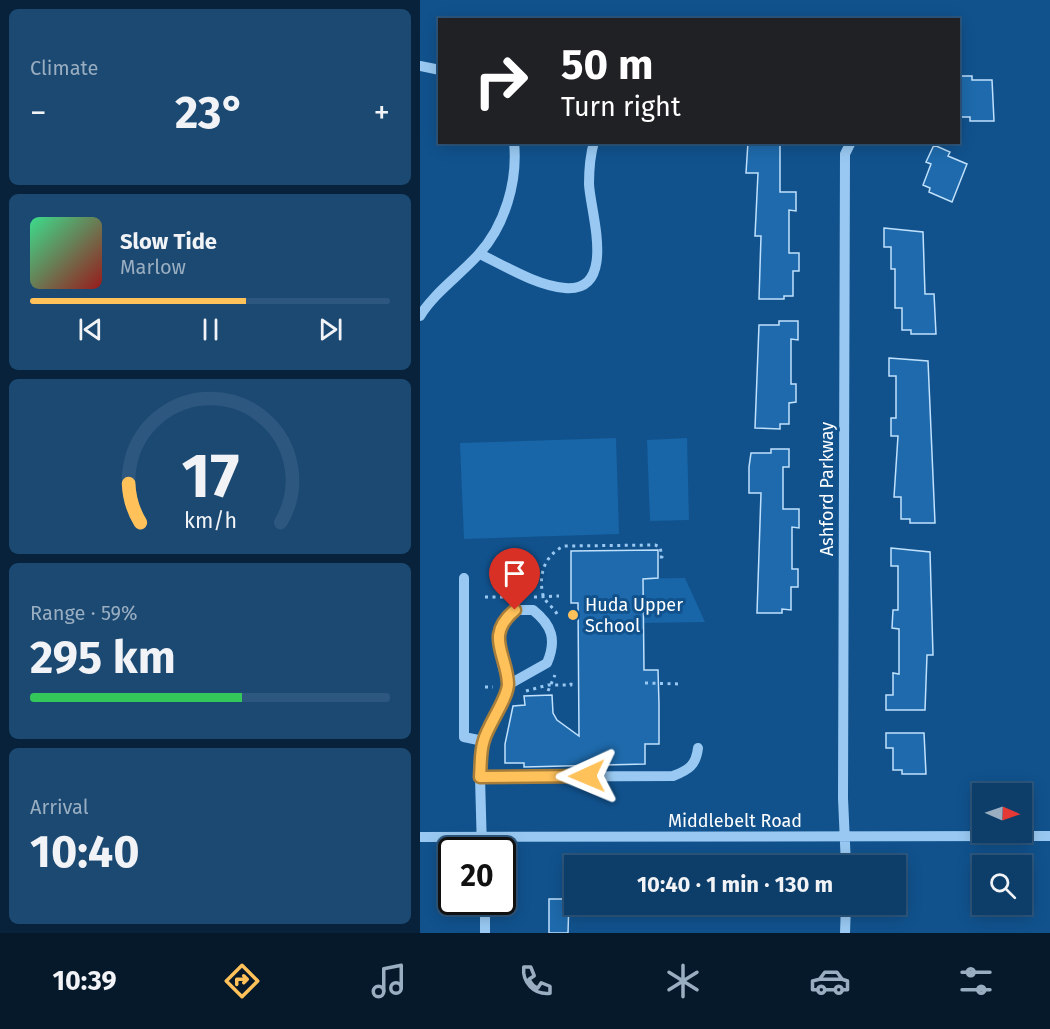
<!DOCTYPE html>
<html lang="en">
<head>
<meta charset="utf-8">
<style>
	body { margin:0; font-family:"Fira Sans",sans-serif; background:#1b4972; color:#f1f3f6; height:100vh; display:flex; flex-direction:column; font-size:22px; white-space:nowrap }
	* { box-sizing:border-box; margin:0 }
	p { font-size:20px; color:#9aaec1 }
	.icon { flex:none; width:33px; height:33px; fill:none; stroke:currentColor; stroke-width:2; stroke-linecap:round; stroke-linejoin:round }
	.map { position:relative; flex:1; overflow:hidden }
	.drawer { display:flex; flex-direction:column; gap:9px; padding:9px; background:#07223a; width:420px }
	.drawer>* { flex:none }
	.banner { position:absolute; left:18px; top:18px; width:522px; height:126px; border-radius:0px; box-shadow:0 3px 15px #0003,0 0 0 2px #2d577e; background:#202124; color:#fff; overflow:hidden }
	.needle { width:39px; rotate:92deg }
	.buttons { position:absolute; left:552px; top:783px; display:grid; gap:12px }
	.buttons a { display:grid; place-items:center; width:60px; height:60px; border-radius:0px; background:#0d3e6a; box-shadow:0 3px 15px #0003,0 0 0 2px #2d577e; font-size:30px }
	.speed { position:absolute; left:18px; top:837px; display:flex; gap:12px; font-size:30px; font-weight:700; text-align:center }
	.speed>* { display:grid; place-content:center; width:78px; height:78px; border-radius:50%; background:#0d3e6a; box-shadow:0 3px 15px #0003,0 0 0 2px #2d577e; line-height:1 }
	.speed .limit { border:3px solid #111; border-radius:9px; background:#fff; color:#111 }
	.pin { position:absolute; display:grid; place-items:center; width:51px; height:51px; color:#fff; margin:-62px -26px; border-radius:50% 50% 50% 0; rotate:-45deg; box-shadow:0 0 6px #0007 }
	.pin .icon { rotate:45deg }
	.me { position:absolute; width:66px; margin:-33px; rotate:269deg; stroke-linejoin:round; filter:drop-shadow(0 0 4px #0008) }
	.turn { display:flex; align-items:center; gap:21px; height:126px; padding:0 24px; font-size:27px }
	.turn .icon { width:78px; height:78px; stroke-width:2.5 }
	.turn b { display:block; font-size:42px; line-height:51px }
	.big { font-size:45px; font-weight:700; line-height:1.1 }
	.drawer .card { flex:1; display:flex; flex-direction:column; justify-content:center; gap:9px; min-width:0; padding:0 21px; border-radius:9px; background:#1b4972 }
	.drawer .dial { align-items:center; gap:0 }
	.dial svg { height:156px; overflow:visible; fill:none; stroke:#2d577e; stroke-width:7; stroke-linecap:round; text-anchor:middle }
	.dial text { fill:#f1f3f6; stroke:none }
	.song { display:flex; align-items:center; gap:18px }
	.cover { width:72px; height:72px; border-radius:9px; background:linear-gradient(135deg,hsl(150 70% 55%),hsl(0 70% 35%)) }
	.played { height:6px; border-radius:3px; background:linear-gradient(90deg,#ffc15a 60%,#2d577e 60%) }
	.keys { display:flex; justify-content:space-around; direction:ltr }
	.heat { display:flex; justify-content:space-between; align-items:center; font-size:33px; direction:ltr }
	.charge { height:9px; border-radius:4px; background:linear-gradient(90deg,#34c759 59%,#2d577e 0) }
	.trip { position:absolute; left:144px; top:855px; width:342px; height:60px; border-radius:0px; background:#0d3e6a; box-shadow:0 3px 15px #0003,0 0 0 2px #2d577e; font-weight:700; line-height:60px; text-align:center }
	.tabs { display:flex; height:96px; justify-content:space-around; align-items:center; background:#05192a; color:#9aaec1 }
	.tabs .icon { width:42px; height:42px }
	.tabs .selected { color:#ffc15a }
	.tabs b { font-size:27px; color:#f1f3f6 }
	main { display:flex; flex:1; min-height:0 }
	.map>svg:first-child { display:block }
	.green { fill:#1865a7 }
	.building { fill:#1e6aac; stroke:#c0e1fd; stroke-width:1.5 }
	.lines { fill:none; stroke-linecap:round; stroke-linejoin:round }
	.path { stroke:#99c9f2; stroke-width:3; stroke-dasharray:3 4.5; stroke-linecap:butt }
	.minor { stroke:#99c9f2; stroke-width:10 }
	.route-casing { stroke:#a67d3a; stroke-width:15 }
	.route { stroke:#ffc15a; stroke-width:10 }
	.poi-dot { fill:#ffc15a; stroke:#11528d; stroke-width:2 }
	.labels { text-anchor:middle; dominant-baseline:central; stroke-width:6; stroke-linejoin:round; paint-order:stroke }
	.street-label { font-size:18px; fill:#fff; stroke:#11528d }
	.poi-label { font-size:18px; fill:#fff; stroke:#11528d; text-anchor:start }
</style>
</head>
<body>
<main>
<section class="drawer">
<div class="card"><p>Climate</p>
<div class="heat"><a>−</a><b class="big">23°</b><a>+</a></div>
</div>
<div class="card">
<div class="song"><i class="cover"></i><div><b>Slow Tide</b><p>Marlow</p></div></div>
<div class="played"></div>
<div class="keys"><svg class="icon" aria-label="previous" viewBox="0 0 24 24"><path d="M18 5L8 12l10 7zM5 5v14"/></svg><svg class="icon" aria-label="pause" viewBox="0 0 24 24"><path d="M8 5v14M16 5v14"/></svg><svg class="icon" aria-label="next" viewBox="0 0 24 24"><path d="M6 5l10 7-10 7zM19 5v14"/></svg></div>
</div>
<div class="card dial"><svg viewBox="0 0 100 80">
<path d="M14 69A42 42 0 1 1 86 69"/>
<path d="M14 69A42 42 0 0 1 8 49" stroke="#ffc15a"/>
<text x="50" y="56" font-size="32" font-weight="700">17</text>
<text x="50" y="72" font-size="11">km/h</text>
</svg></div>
<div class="card"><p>Range · 59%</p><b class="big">295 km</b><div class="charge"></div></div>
<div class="card"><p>Arrival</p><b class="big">10:40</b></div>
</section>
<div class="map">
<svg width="630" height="933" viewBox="0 0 630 933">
	<rect width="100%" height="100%" fill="#11528d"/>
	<path class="green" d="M196,438l3,96 -155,5 -4,-96z
		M267,438l2,82 -39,1 -3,-81z
		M265,578l20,44 -62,1 -42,-44z"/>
	<path class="building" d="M538,76h14v4h20l2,41h-24v-4h-10z
		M328,142h32v50h16v19l-7,-1v43h10v18h-6v25h-9v3h-25l2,-63h-6l3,-63h-12z
		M514,145l16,7 -2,4 19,8 -15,38 -23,-10 1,-4 -7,-3 8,-21 -5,-2z
		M464,228l39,4 2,62h9l2,40h-25v-4h-9v-22h-7v-39h-4v-22h-7z
		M359,321h19v19l-7,-1v45h5v18l-7,1v21h-9v5l-25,-1 4,-103h20z
		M469,358l39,3 7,162h-25v-4h-9v-22h-7l4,-61h-7v-18h5v-42h-7z
		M351,449h18v18h-6v42h16v19l-7,-1v42h6v18h-7v23l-9,-1v4h-25l4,-120h-12v-26l2,-14h20z
		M471,548l39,4 3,103h-6l-2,55h-39v-15h7v-22l6,1v-45l-7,-1 1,-18h5v-44h-7z
		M238,550v28l-15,1 1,91h14l1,34v40h-14v20l-121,3v-4h-19v-19l8,-38 12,-1 -1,-9 28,-1 1,18 4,7 22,16 -1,-133h-7v-52z
		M466,733h38l2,41h-24v-4h-9v-22h-7z
		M129,899h20l-1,34h-19z"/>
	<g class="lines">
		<path class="path" d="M65,597h27
			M114,597l25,-1
			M137,614c-4,-7 -12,-12 -14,-19 -5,-21 2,-40 21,-49l91,-1 5,2 2,10h-4
			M225,683l36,1
			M65,687h8
			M106,691l22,-6h23v-6
			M128,691l7,-16"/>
		<path class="minor" d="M0,66l20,4
			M60,254c25,12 57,32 85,34 53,4 25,-77 24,-104 0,-14 1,-28 5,-42
			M0,316c15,-24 39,-40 58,-61 27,-29 40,-74 36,-113
			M44,578v159l19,4
			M60,777l193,-1c16,-6 23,-11 25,-28
			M0,837l630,-1
			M62,850l-2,-73 3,-36 25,-56 39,-22c10,-23 5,-38 -14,-53h-18c-25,21 -15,48 -7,75
			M426,866l-3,-68 2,-644 6,-12
			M65,933v-31
			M425,933l1,-29"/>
	</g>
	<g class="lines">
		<defs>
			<path id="route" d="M95,610c-31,26 -8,44 -7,74 0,14 -20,41 -24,56 -4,11 -3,25 -4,37l107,-1"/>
		</defs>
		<use href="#route" class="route-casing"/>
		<use href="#route" class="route"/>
	</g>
	<circle class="poi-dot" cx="153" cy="615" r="6"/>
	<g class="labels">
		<g class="street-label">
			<text transform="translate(407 489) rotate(-90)">Ashford Parkway</text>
			<text x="315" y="821">Middlebelt Road</text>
		</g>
		<g class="poi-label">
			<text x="165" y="605">Huda Upper<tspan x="165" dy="21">School</tspan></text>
		</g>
	</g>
</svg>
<div class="buttons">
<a><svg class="needle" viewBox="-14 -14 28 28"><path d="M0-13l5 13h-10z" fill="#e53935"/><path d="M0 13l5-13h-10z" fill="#9aaec1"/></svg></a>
<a><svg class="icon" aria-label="search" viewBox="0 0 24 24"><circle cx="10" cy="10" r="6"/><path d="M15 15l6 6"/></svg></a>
</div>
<div class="speed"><div class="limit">20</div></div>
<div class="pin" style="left:95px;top:610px;background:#d93025"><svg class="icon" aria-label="arrive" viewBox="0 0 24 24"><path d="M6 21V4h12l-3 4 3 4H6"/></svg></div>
<svg class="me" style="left:167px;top:776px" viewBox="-20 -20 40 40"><path d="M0-17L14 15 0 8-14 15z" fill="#ffc15a" stroke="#fff" stroke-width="4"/></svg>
<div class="trip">10:40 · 1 min · 130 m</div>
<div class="banner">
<div class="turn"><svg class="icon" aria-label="right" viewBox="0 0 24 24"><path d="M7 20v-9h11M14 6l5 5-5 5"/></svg><div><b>50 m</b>Turn right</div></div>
</div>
</div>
</main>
<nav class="tabs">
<b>10:39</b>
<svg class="icon selected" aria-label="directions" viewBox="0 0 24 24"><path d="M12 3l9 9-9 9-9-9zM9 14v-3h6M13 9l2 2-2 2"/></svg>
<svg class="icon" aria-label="music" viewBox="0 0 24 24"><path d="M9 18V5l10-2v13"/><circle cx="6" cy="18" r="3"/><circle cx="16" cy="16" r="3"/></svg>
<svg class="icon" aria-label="phone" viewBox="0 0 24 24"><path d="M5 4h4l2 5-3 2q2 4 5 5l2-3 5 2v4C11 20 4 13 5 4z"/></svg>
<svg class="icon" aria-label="climate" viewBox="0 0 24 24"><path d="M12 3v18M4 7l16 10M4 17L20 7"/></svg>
<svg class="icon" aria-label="car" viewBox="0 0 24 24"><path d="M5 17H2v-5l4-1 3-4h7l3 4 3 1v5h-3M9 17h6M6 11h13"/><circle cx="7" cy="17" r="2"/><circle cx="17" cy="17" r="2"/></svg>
<svg class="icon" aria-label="filters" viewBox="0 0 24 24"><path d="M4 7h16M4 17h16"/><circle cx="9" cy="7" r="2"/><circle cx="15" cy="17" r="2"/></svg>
</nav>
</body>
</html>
